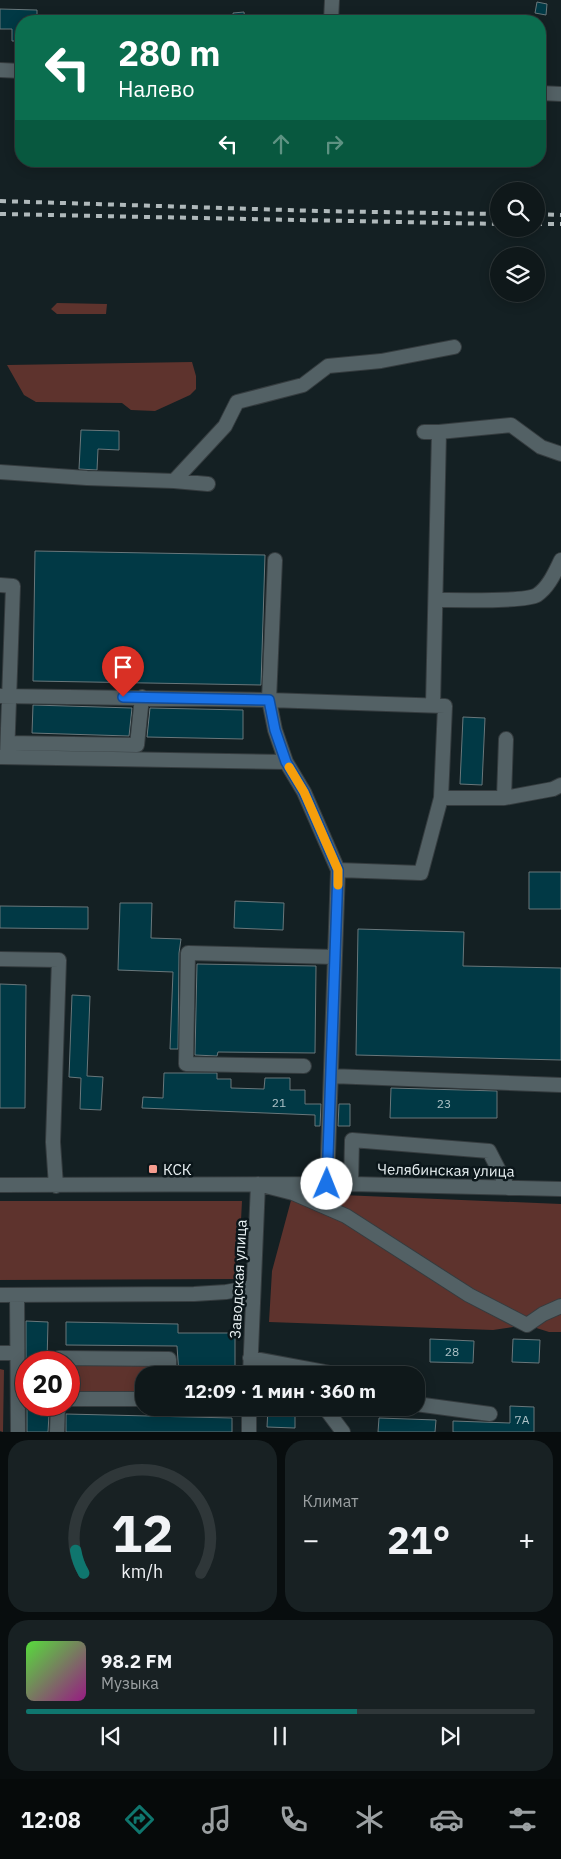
<!DOCTYPE html>
<html lang="ru">
<head>
<meta charset="utf-8">
<style>
	body { margin:0; font-family:"IBM Plex Sans",sans-serif; background:#182123; color:#f1f3f6; height:100vh; display:flex; flex-direction:column; font-size:19px; white-space:nowrap }
	* { box-sizing:border-box; margin:0 }
	p { font-size:16px; color:#9ba0a2 }
	.icon { flex:none; width:28px; height:28px; fill:none; stroke:currentColor; stroke-width:2; stroke-linecap:round; stroke-linejoin:round }
	.map { position:relative; height:1432px; overflow:hidden }
	.panel { display:flex; flex-direction:column; gap:8px; padding:8px; background:#080d0e; flex:1 }
	.panel>* { flex:none }
	.guide { position:absolute; left:15px; top:15px; width:531px; height:152px; border-radius:20px; box-shadow:0 2px 12px #0003,0 0 0 1px #2f3739; background:#0b6e4f; color:#fff; overflow:hidden }
	.controls { position:absolute; left:490px; top:182px; display:grid; gap:10px }
	.controls a { display:grid; place-items:center; width:55px; height:55px; border-radius:50%; background:#0f181a; box-shadow:0 2px 12px #0003,0 0 0 1px #2f3739; font-size:25px }
	.speed { position:absolute; left:15px; top:1351px; display:flex; gap:10px; font-size:25px; font-weight:700; text-align:center }
	.speed>* { display:grid; place-content:center; width:65px; height:65px; border-radius:50%; background:#0f181a; box-shadow:0 2px 12px #0003,0 0 0 1px #2f3739; line-height:1 }
	.speed .limit { border:8px solid #d22; background:#fff; color:#111 }
	.pin { position:absolute; display:grid; place-items:center; width:42px; height:42px; color:#fff; margin:-51px -21px; border-radius:50% 50% 50% 0; rotate:-45deg; box-shadow:0 0 5px #0007 }
	.pin .icon { rotate:45deg }
	.me { position:absolute; width:55px; margin:-28px; rotate:1deg; stroke-linejoin:round; filter:drop-shadow(0 0 4px #0008) }
	.turn { display:flex; align-items:center; gap:18px; height:105px; padding:0 20px; font-size:22px }
	.turn .icon { width:65px; height:65px; stroke-width:2.5 }
	.turn b { display:block; font-size:35px; line-height:42px }
	.lanes { display:flex; align-items:center; height:48px; padding:0 20px; background:#0003; justify-content:center; gap:25px; direction:ltr }
	.lanes .off { opacity:.35 }
	.big { font-size:38px; font-weight:700; line-height:1.1 }
	.panel .tile { flex:1; display:flex; flex-direction:column; justify-content:center; gap:8px; min-width:0; padding:0 18px; border-radius:20px; background:#182123 }
	.panel .dial { align-items:center; gap:0 }
	.dial svg { height:130px; overflow:visible; fill:none; stroke:#2f3739; stroke-width:7; stroke-linecap:round; text-anchor:middle }
	.dial text { fill:#f1f3f6; stroke:none }
	.song { display:flex; align-items:center; gap:15px }
	.cover { width:60px; height:60px; border-radius:8px; background:linear-gradient(135deg,hsl(110 70% 55%),hsl(310 70% 35%)) }
	.played { height:5px; border-radius:2px; background:linear-gradient(90deg,#0f766e 65%,#2f3739 65%) }
	.keys { display:flex; justify-content:space-around; direction:ltr }
	.heat { display:flex; justify-content:space-between; align-items:center; font-size:28px; direction:ltr }
	.panel .tiles { flex:1; display:grid; gap:8px; grid-template-columns:1fr 1fr }
	.tile:last-child { grid-column:span 2 }
	.trip { position:absolute; left:135px; top:1366px; width:290px; height:50px; border-radius:20px; background:#0f181a; box-shadow:0 2px 12px #0003,0 0 0 1px #2f3739; font-weight:700; line-height:50px; text-align:center }
	.menu { display:flex; height:80px; justify-content:space-around; align-items:center; background:#060a0a; color:#9ba0a2 }
	.menu .icon { width:35px; height:35px }
	.menu .current { color:#0f766e }
	.menu b { font-size:22px; color:#f1f3f6 }
	.map>svg:first-child { display:block }
	.green { fill:#5e332d }
	.building { fill:#013945; stroke:#69777b }
	.lines { fill:none; stroke-linecap:round; stroke-linejoin:round }
	.minor-casing { stroke:#353c3f; stroke-width:16 }
	.minor { stroke:#536165; stroke-width:14 }
	.rail { stroke:#b0b9bb; stroke-width:4; stroke-dasharray:6 6; stroke-linecap:butt }
	.route-casing { stroke:#114b97; stroke-width:12 }
	.route { stroke:#1a73e8; stroke-width:9 }
	.slow { stroke:#f59e0b; stroke-width:9 }
	.poi-dot { fill:#f59d8f; stroke:#0b161a; stroke-width:2 }
	.labels { text-anchor:middle; dominant-baseline:central; stroke-width:5; stroke-linejoin:round; paint-order:stroke }
	.number-label { font-size:12px; fill:#aec2c7 }
	.poi-label { font-size:15px; fill:#e8f0f2; stroke:#0b161a; text-anchor:start }
	.street-label { font-size:15px; fill:#e8f0f2; stroke:#0b161a }
</style>
</head>
<body>
<div class="map">
<svg width="561" height="1432" viewBox="0 0 561 1432">
	<rect width="100%" height="100%" fill="#142023"/>
	<path class="green" d="M57,303l50,1 -1,10h-49l-6,-5z
		M192,362l4,14v13l-6,6 -35,16 -24,-1 -9,-7 -86,-1 -12,-7 -17,-30z
		M293,1193l268,11v128h-12l-22,-7 -34,5 -224,-8 3,-51z
		M0,1201h242l-4,78 -238,1z
		M71,1363l91,1v11h-18v20h-74z
		M0,1369l4,1 -1,62 -3,-1z"/>
	<path class="building" d="M537,2l10,2 -1,11 -11,-2z
		M0,9l37,1v9l-15,1 -1,21h-9v-12h-12z
		M244,12l1,9h-11l-1,-8z
		M81,430l38,1v19l-21,-1 -1,21 -18,-1z
		M35,551l230,4 -4,130 -228,-4z
		M33,705l99,3 -3,28 -97,-3z
		M150,708l93,2v29l-96,-2z
		M463,717l22,1 -3,67 -22,-1z
		M529,872h32v37h-32z
		M235,901l49,2 -1,27 -49,-2z
		M120,903h32l-1,35 30,1 -2,14 -1,96h-8l3,-77 -55,-2z
		M0,906l88,1v22l-88,-1z
		M358,929l106,3 -1,34 98,2v92l-205,-5z
		M197,964l119,2 -1,87 -97,-1 -1,4 -22,-1z
		M0,984l26,1 -1,123h-25z
		M72,995l18,1 -3,80 16,1 -2,33 -21,-1 1,-31 -12,-1z
		M164,1073h53v6h14v9l33,1 1,-11h25v12h15v14h16l-1,22h-5v-11l-173,-7 1,-11 20,1z
		M391,1088l106,3v27h-107z
		M339,1104h11v22h-12z
		M26,1321l22,1 -1,40h-21z
		M66,1322l112,2v9h57v42h-56l-2,-29 -111,-1z
		M430,1339l44,2 -1,22 -43,-1z
		M513,1339l27,1 -1,23 -27,-1z
		M27,1405h19v9h3l-1,18h-21z
		M510,1406l24,1v25h-81v-11l57,2z
		M268,1408h27v20l-28,-1z
		M66,1414l166,4v14h-166z
		M379,1418l57,2 -1,12h-57z"/>
	<g class="lines">
		<defs>
			<path id="minor" d="M331,21l1,-21
				M0,70l21,1
				M540,93l21,1
				M424,432h15l-6,274
				M439,432l72,-7 30,22 20,7
				M0,472l87,6 87,3
				M208,484l-34,-3 51,-55 12,-24 66,-17 25,-19 53,-5 73,-14
				M275,560l-6,140 6,30 11,32 18,30 34,78
				M0,585l13,1 -6,171
				M436,600c18,0 90,2 101,-5 12,-8 18,-23 24,-35
				M0,696l269,4 176,6 -4,92 -20,75 -83,-3 -11,314
				M8,743l129,2 5,-48
				M0,757l286,5
				M441,798h63l49,-9 8,-4
				M504,798l2,-59
				M0,959l59,1 -6,182 3,44
				M304,1066l-118,-2 2,-111 147,4
				M331,1076l230,9
				M351,1184l1,-44 137,11 19,37
				M0,1185l351,-1 210,5
				M0,1295l194,-1 32,-2 27,-5
				M17,1295l1,137
				M0,1353h17
				M250,1358l91,17
				M59,1362v-4l110,1v16
				M250,1375l8,-191 35,9 53,23 123,79 58,30 16,-11 18,-8
				M69,1399h75
				M416,1404l74,10
				M325,1408l18,24
				M57,1432l1,-27
				M249,1432v-24"/>
		</defs>
		<use href="#minor" class="minor-casing"/>
		<use href="#minor" class="minor"/>
		<path class="rail" d="M0,201l319,10 180,3
			M0,214l499,10
			M536,214l25,1
			M536,224h25"/>
	</g>
	<g class="lines">
		<defs>
			<path id="route" d="M123,697l146,3 6,30 11,32 18,30 34,78 -11,314"/>
		</defs>
		<use href="#route" class="route-casing"/>
		<use href="#route" class="route"/>
		<path class="slow" d="M289,767l15,25 34,78v15"/>
	</g>
	<rect class="poi-dot" x="148" y="1164" width="10" height="10" rx="2.5"/>
	<g class="labels">
		<g class="number-label">
			<text x="279" y="1102">21</text>
			<text x="444" y="1103">23</text>
			<text x="452" y="1351">28</text>
			<text x="522" y="1419">7А</text>
		</g>
		<g class="poi-label">
			<text x="163" y="1169">КСК</text>
		</g>
		<g class="street-label">
			<text transform="translate(446 1170) rotate(1)">Челябинская улица</text>
			<text transform="translate(238 1279) rotate(-87)">Заводская улица</text>
		</g>
	</g>
</svg>
<div class="controls">
<a><svg class="icon" aria-label="search" viewBox="0 0 24 24"><circle cx="10" cy="10" r="6"/><path d="M15 15l6 6"/></svg></a>
<a><svg class="icon" aria-label="layers" viewBox="0 0 24 24"><path d="M12 4l9 5-9 5-9-5zM3 14l9 5 9-5"/></svg></a>
</div>
<div class="speed"><div class="limit">20</div></div>
<div class="pin" style="left:123px;top:697px;background:#d93025"><svg class="icon" aria-label="arrive" viewBox="0 0 24 24"><path d="M6 21V4h12l-3 4 3 4H6"/></svg></div>
<svg class="me" style="left:327px;top:1184px" viewBox="-20 -20 40 40"><circle r="19" fill="#fff"/><path d="M0-13L10 11 0 6-10 11z" fill="#1a73e8"/></svg>
<div class="trip">12:09 · 1 мин · 360 m</div>
<div class="guide">
<div class="turn"><svg class="icon" aria-label="left" viewBox="0 0 24 24"><path d="M17 20v-9H6M10 6l-5 5 5 5"/></svg><div><b>280 m</b>Налево</div></div>
<div class="lanes"><svg class="icon" aria-label="left" viewBox="0 0 24 24"><path d="M17 20v-9H6M10 6l-5 5 5 5"/></svg><svg class="icon off" aria-label="ahead" viewBox="0 0 24 24"><path d="M12 20V5M6 11l6-6 6 6"/></svg><svg class="icon off" aria-label="right" viewBox="0 0 24 24"><path d="M7 20v-9h11M14 6l5 5-5 5"/></svg></div>
</div>
</div>
<section class="panel">
<div class="tiles">
<div class="tile dial"><svg viewBox="0 0 100 80">
<path d="M14 69A42 42 0 1 1 86 69"/>
<path d="M14 69A42 42 0 0 1 9 55" stroke="#0f766e"/>
<text x="50" y="56" font-size="32" font-weight="700">12</text>
<text x="50" y="72" font-size="11">km/h</text>
</svg></div>
<div class="tile"><p>Климат</p>
<div class="heat"><a>−</a><b class="big">21°</b><a>+</a></div>
</div>
<div class="tile">
<div class="song"><i class="cover"></i><div><b>98.2 FM</b><p>Музыка</p></div></div>
<div class="played"></div>
<div class="keys"><svg class="icon" aria-label="previous" viewBox="0 0 24 24"><path d="M18 5L8 12l10 7zM5 5v14"/></svg><svg class="icon" aria-label="pause" viewBox="0 0 24 24"><path d="M8 5v14M16 5v14"/></svg><svg class="icon" aria-label="next" viewBox="0 0 24 24"><path d="M6 5l10 7-10 7zM19 5v14"/></svg></div>
</div>
</div>
</section>
<nav class="menu">
<b>12:08</b>
<svg class="icon current" aria-label="directions" viewBox="0 0 24 24"><path d="M12 3l9 9-9 9-9-9zM9 14v-3h6M13 9l2 2-2 2"/></svg>
<svg class="icon" aria-label="music" viewBox="0 0 24 24"><path d="M9 18V5l10-2v13"/><circle cx="6" cy="18" r="3"/><circle cx="16" cy="16" r="3"/></svg>
<svg class="icon" aria-label="phone" viewBox="0 0 24 24"><path d="M5 4h4l2 5-3 2q2 4 5 5l2-3 5 2v4C11 20 4 13 5 4z"/></svg>
<svg class="icon" aria-label="climate" viewBox="0 0 24 24"><path d="M12 3v18M4 7l16 10M4 17L20 7"/></svg>
<svg class="icon" aria-label="car" viewBox="0 0 24 24"><path d="M5 17H2v-5l4-1 3-4h7l3 4 3 1v5h-3M9 17h6M6 11h13"/><circle cx="7" cy="17" r="2"/><circle cx="17" cy="17" r="2"/></svg>
<svg class="icon" aria-label="filters" viewBox="0 0 24 24"><path d="M4 7h16M4 17h16"/><circle cx="9" cy="7" r="2"/><circle cx="15" cy="17" r="2"/></svg>
</nav>
</body>
</html>
